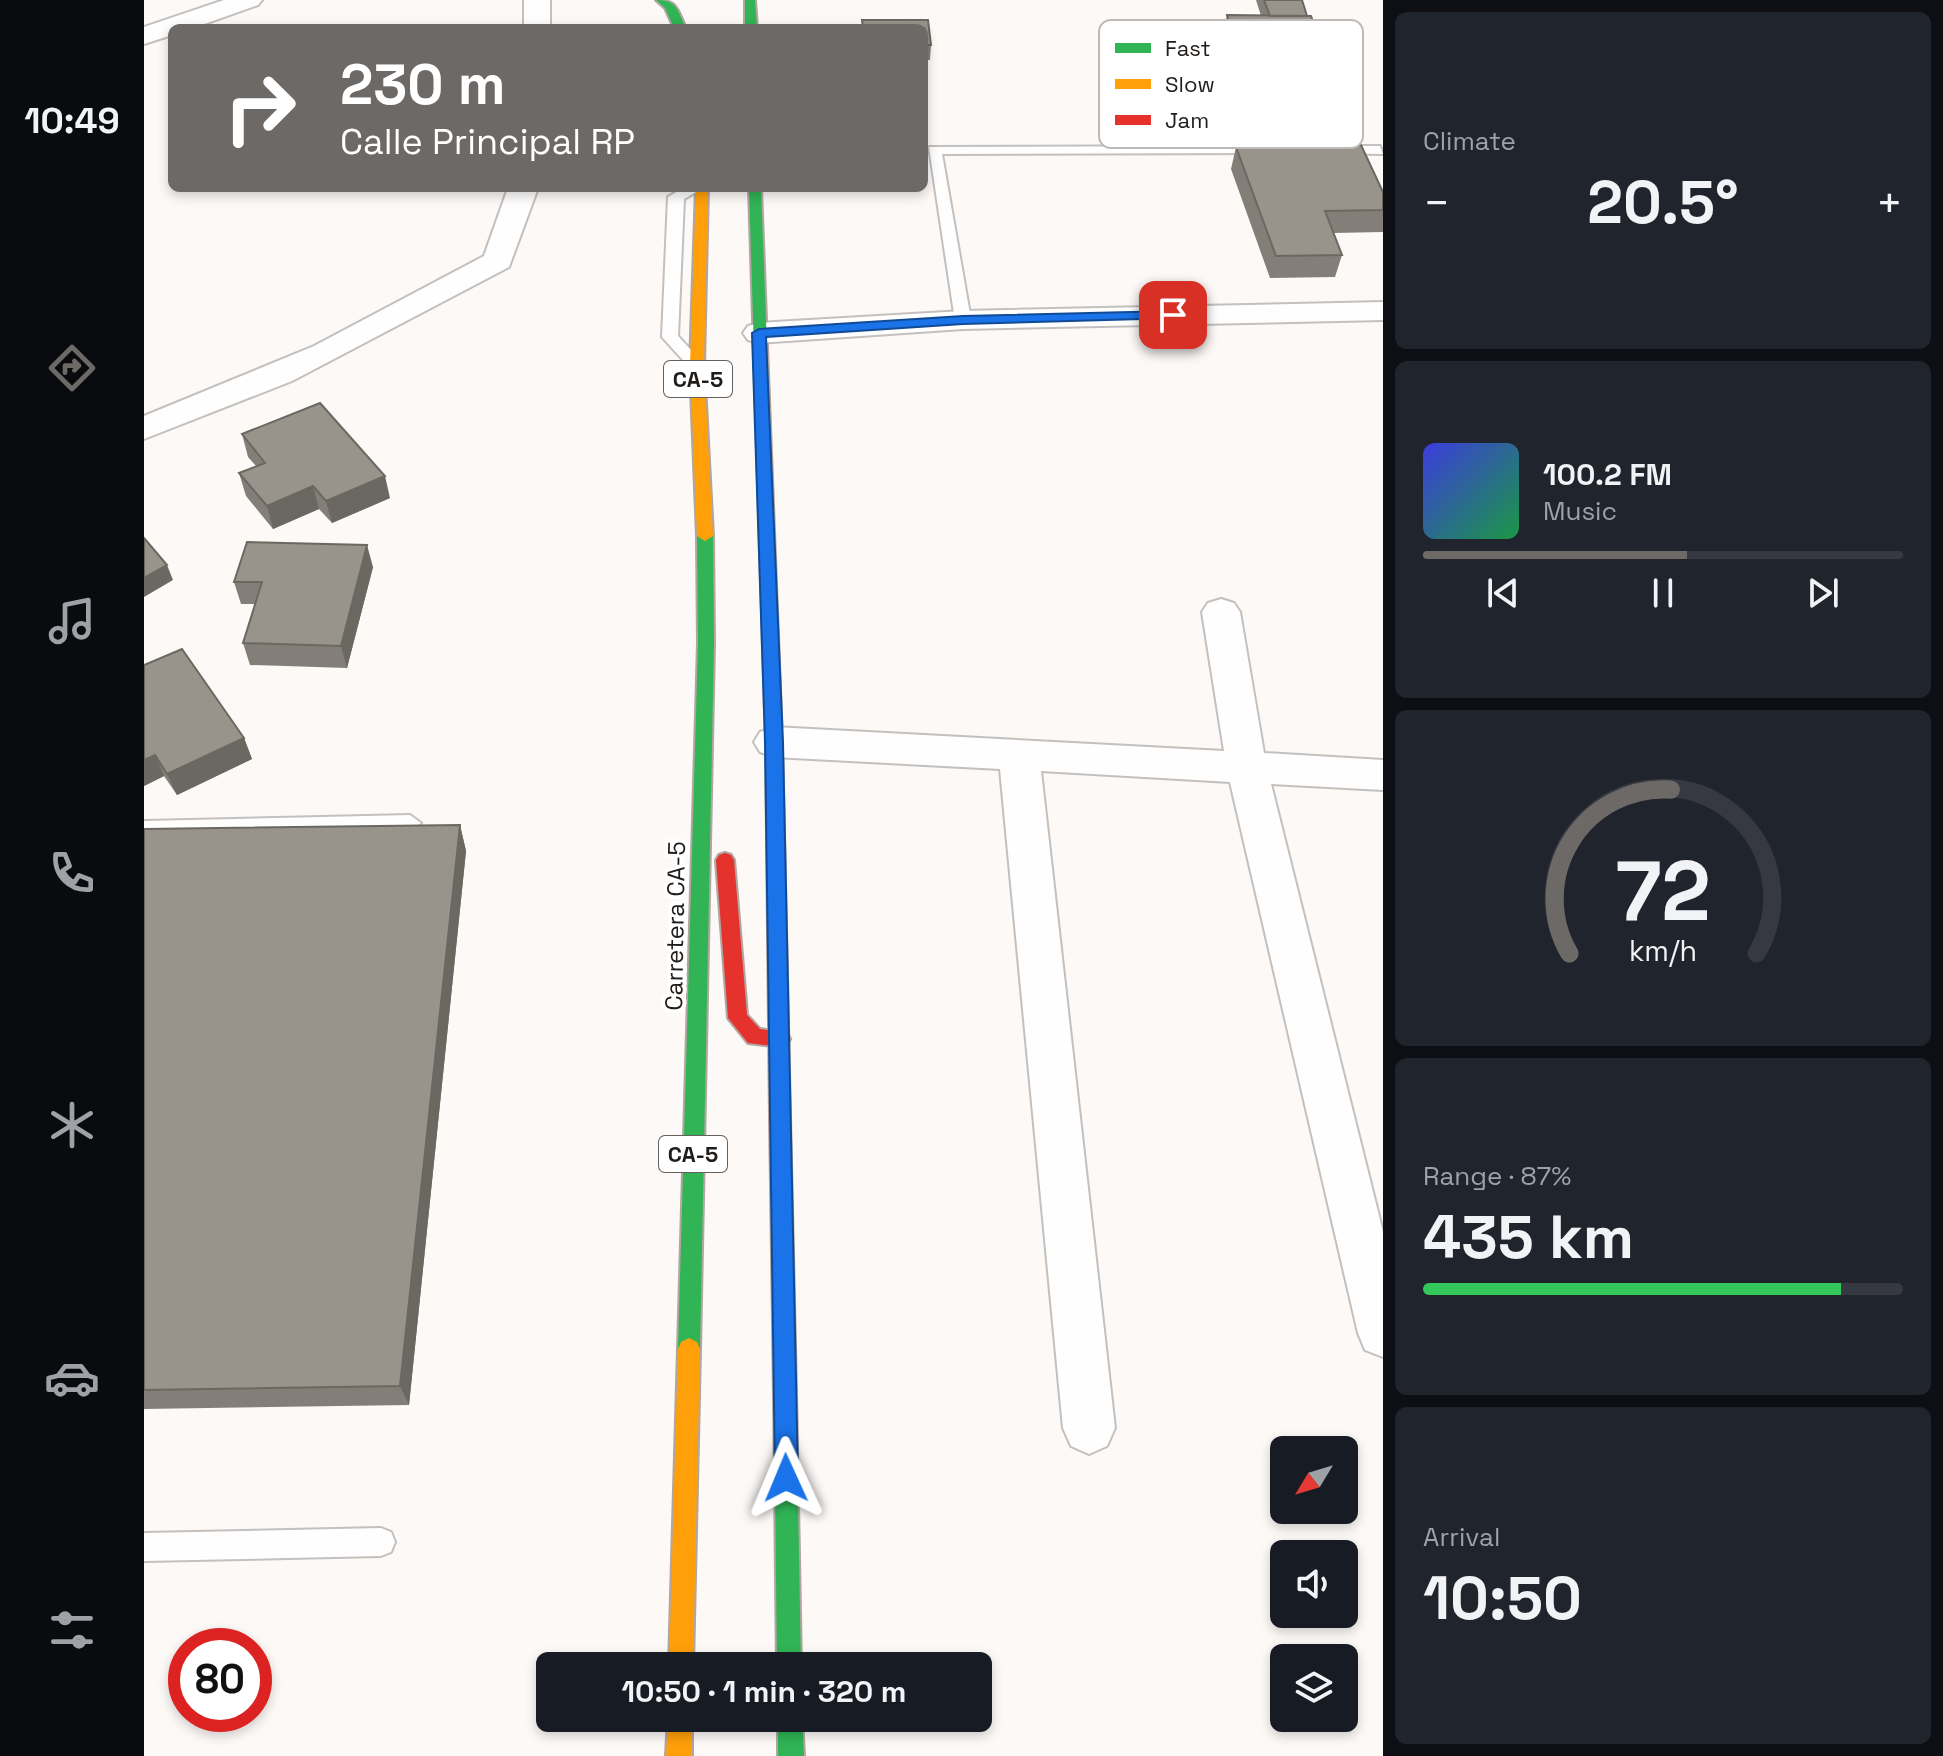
<!DOCTYPE html>
<html lang="en">
<head>
<meta charset="utf-8">
<style>
	body { margin:0; font-family:"Space Grotesk",sans-serif; background:#20242c; color:#f1f3f6; height:100vh; display:flex; flex-direction:column; font-size:30px; white-space:nowrap }
	* { box-sizing:border-box; margin:0 }
	p { font-size:26px; color:#9ea1a6 }
	.icon { flex:none; width:44px; height:44px; fill:none; stroke:currentColor; stroke-width:2; stroke-linecap:round; stroke-linejoin:round }
	.map { position:relative; flex:1; overflow:hidden }
	.side { display:flex; flex-direction:column; gap:12px; padding:12px; background:#0d0f14; width:560px }
	.side>* { flex:none }
	.guide { position:absolute; left:24px; top:24px; width:760px; height:168px; border-radius:12px; box-shadow:0 4px 12px #0003; background:#6d6967; color:#fff; overflow:hidden }
	.needle { width:52px; rotate:232deg }
	.fabs { position:absolute; left:1126px; top:1436px; display:grid; gap:16px }
	.fabs a { display:grid; place-items:center; width:88px; height:88px; border-radius:12px; background:#171b24; box-shadow:0 4px 12px #0003; font-size:40px }
	.speed { position:absolute; left:24px; top:1628px; display:flex; gap:16px; font-size:40px; font-weight:700; text-align:center }
	.speed>* { display:grid; place-content:center; width:104px; height:104px; border-radius:50%; background:#171b24; box-shadow:0 4px 12px #0003; line-height:1 }
	.speed .limit { border:12px solid #d22; background:#fff; color:#111 }
	.pin { position:absolute; display:grid; place-items:center; width:68px; height:68px; color:#fff; margin:-34px; border-radius:16px; box-shadow:0 4px 12px #0006 }
	.me { position:absolute; width:88px; margin:-44px; rotate:359deg; stroke-linejoin:round; filter:drop-shadow(0 0 6px #0008) }
	.turn { display:flex; align-items:center; gap:28px; height:168px; padding:0 40px; font-size:36px }
	.turn .icon { width:104px; height:104px; stroke-width:2.5 }
	.turn b { display:block; font-size:56px; line-height:68px }
	.big { font-size:60px; font-weight:700; line-height:1.1 }
	.side .card { flex:1; display:flex; flex-direction:column; justify-content:center; gap:12px; min-width:0; padding:0 28px; border-radius:12px; background:#20242c }
	.side .dial { align-items:center; gap:0 }
	.dial svg { height:208px; overflow:visible; fill:none; stroke:#363941; stroke-width:7; stroke-linecap:round; text-anchor:middle }
	.dial text { fill:#f1f3f6; stroke:none }
	.song { display:flex; align-items:center; gap:24px }
	.cover { width:96px; height:96px; border-radius:12px; background:linear-gradient(135deg,hsl(240 70% 55%),hsl(140 70% 35%)) }
	.played { height:8px; border-radius:4px; background:linear-gradient(90deg,#6d6967 55%,#363941 55%) }
	.keys { display:flex; justify-content:space-around; direction:ltr }
	.heat { display:flex; justify-content:space-between; align-items:center; font-size:44px; direction:ltr }
	.charge { height:12px; border-radius:6px; background:linear-gradient(90deg,#34c759 87%,#363941 0) }
	.trip { position:absolute; left:392px; top:1652px; width:456px; height:80px; border-radius:12px; background:#171b24; box-shadow:0 4px 12px #0003; font-weight:700; line-height:80px; text-align:center }
	main { display:flex; flex:1; min-height:0 }
	.tab-bar { display:flex; flex-direction:column; width:144px; justify-content:space-around; align-items:center; background:#090b0e; color:#9ea1a6 }
	.tab-bar .icon { width:56px; height:56px }
	.tab-bar .active { color:#6d6967 }
	.tab-bar b { font-size:36px; color:#f1f3f6 }
	.map>svg:first-child { display:block }
	.lines { fill:none; stroke-linecap:round; stroke-linejoin:round }
	.lane-casing { stroke:#c3c0be; stroke-width:4 }
	.street-casing { stroke:#c3c0be; stroke-width:4 }
	.fast-casing { stroke:#b3a5a0; stroke-width:4 }
	.slow-casing { stroke:#b3a5a0; stroke-width:4 }
	.jam-casing { stroke:#b3a5a0; stroke-width:4 }
	.lane { fill:#fffefe; fill-rule:evenodd }
	.street { fill:#fffefe; fill-rule:evenodd }
	.fast { fill:#30b455; fill-rule:evenodd }
	.slow { fill:#ff9f0a; fill-rule:evenodd }
	.jam { fill:#e5322d; fill-rule:evenodd }
	.wall { fill:#837f78 }
	.shaded-wall { fill:#6a6861 }
	.building { fill:#98948b; stroke:#6a6861; stroke-width:2 }
	.route { fill:#1a73e8; stroke:#114b97; stroke-width:2 }
	.labels { text-anchor:middle; dominant-baseline:central; stroke-width:8; stroke-linejoin:round; paint-order:stroke }
	.shield { fill:#fff; stroke:#63605e; stroke-width:2 }
	.shield-label { font-size:22px; font-weight:bold; fill:#201c19 }
	.street-label { font-size:24px; fill:#201c19; stroke:#fff }
	.key { fill:#fff; stroke:#bcbbba; stroke-width:2 }
	.key-label { font-size:22px; fill:#201c19 }
</style>
</head>
<body>
<main>
<nav class="tab-bar">
<b>10:49</b>
<svg class="icon active" aria-label="directions" viewBox="0 0 24 24"><path d="M12 3l9 9-9 9-9-9zM9 14v-3h6M13 9l2 2-2 2"/></svg>
<svg class="icon" aria-label="music" viewBox="0 0 24 24"><path d="M9 18V5l10-2v13"/><circle cx="6" cy="18" r="3"/><circle cx="16" cy="16" r="3"/></svg>
<svg class="icon" aria-label="phone" viewBox="0 0 24 24"><path d="M5 4h4l2 5-3 2q2 4 5 5l2-3 5 2v4C11 20 4 13 5 4z"/></svg>
<svg class="icon" aria-label="climate" viewBox="0 0 24 24"><path d="M12 3v18M4 7l16 10M4 17L20 7"/></svg>
<svg class="icon" aria-label="car" viewBox="0 0 24 24"><path d="M5 17H2v-5l4-1 3-4h7l3 4 3 1v5h-3M9 17h6M6 11h13"/><circle cx="7" cy="17" r="2"/><circle cx="17" cy="17" r="2"/></svg>
<svg class="icon" aria-label="filters" viewBox="0 0 24 24"><path d="M4 7h16M4 17h16"/><circle cx="9" cy="7" r="2"/><circle cx="15" cy="17" r="2"/></svg>
</nav>
<div class="map">
<svg width="1239" height="1756" viewBox="0 0 1239 1756">
	<rect width="100%" height="100%" fill="#fcf9f7"/>
	<g class="lines">
		<defs>
			<path id="lane" d="M1120,146l7,4 -2,3 -327,1 29,166 -8,5 -8,-5 -26,-173z
				M1191,146h45l3,8 -53,-1 -2,-3z
				M539,188h20l-19,11 -6,137 27,29 -8,5 -6,-1 -29,-32 6,-140z
				M266,815l11,8 -11,8 -266,6v-16z
				M237,1528l10,4 4,10 -4,10 -10,4 -237,5v-28z"/>
			<path id="street" d="M80,0h38l-4,5 -65,23h-21v7l-28,9v-17z
				M380,0h26v28h-26z
				M364,188h30l-29,79 -217,114 -148,58v-23l170,-70 170,-90z
				M1239,302v18l-420,9 -204,14 -11,-3 -5,-7 5,-7 11,-3 204,-12z
				M1077,599l13,4 6,9 24,141 119,7v30l-112,-6 112,448v125l-18,-7 -7,-17 -128,-551 -189,-11 74,657 -8,18 -18,8 -18,-8 -8,-18 -63,-659 -226,-12 -14,-5 -6,-10 6,-10 14,-5 450,24 -22,-139 6,-9z"/>
			<path id="fast" d="M512,0c22,0 21,10 30,28h-12l-9,-20z
				M601,0h10l2,28h-12z
				M605,188h12l21,554 8,375 -3,6 -7,3 -7,-3 -3,-6 -4,-375z
				M561,531l8,5 1,107 -14,706 -3,7 -8,4 -8,-4 -3,-7 20,-706 -1,-107z
				M641,1381l8,3 3,8 5,274h-24l-3,-274 3,-8z
				M634,1718h24l2,38h-26z"/>
			<path id="slow" d="M552,188h12l-4,177 9,171 -8,5 -8,-5 -7,-171z
				M636,1108l7,3 3,6 6,275 -3,8 -8,3 -8,-3 -3,-8 -4,-275 3,-6z
				M545,1338l8,4 3,7 -7,317h-24l9,-317 3,-7z
				M524,1718h24v38h-26z"/>
			<path id="jam" d="M581,853l6,2 3,5 13,155 13,14 27,4 3,6 -3,6 -7,2 -32,-4 -20,-25 -12,-158 3,-5z"/>
		</defs>
		<use href="#lane" class="lane-casing"/>
		<use href="#street" class="street-casing"/>
		<use href="#fast" class="fast-casing"/>
		<use href="#slow" class="slow-casing"/>
		<use href="#jam" class="jam-casing"/>
		<use href="#lane" class="lane"/>
		<use href="#street" class="street"/>
		<use href="#fast" class="fast"/>
		<use href="#slow" class="slow"/>
		<use href="#jam" class="jam"/>
	</g>
	<path class="wall" d="M1112,0h46l5,16 40,97 -6,22 -89,-1 -30,-97 5,-22 34,1z
		M718,20h66l3,25 -1,15h-6v-32h-62z
		M780,82l2,18 -1,15h-1z
		M1092,147l147,45v40l-49,1 8,22 -7,22 -65,1 -39,-109z
		M98,434l148,64 -58,25 -13,-14 -46,20 -27,-33 -7,-23 17,-7 -8,-9z
		M229,567l-26,101 -97,-3 -7,-22 12,-39h-14l-7,-22z
		M0,665l100,73 8,21 -75,36 -13,-19 -20,10z
		M316,825l6,26 -57,554 -265,4v-580z"/>
	<path class="shaded-wall" d="M241,476l5,22 -58,25 -6,-22z
		M169,486l6,23 -46,20 -6,-23z
		M223,545l6,22 -26,101 -6,-22z
		M23,565l6,15 -29,17v-19z
		M100,738l8,21 -75,36 -10,-21z
		M11,755l9,21 -20,10v-26z
		M316,825l6,26 -57,554 -9,-19z"/>
	<path class="building" d="M1120,0h38l5,16h-37z
		M1083,15l84,1 36,97 -90,-1z
		M718,20h66l3,25h-7v-17h-61z
		M780,82h2v18h-2z
		M1217,145l22,47v18l-58,1 17,44 -66,1 -40,-109z
		M176,403l65,73 -59,25 -13,-15 -46,20 -28,-33 26,-10 -23,-29z
		M0,538l23,27 -23,13z
		M103,542l120,3 -26,101 -98,-3 19,-61h-28z
		M38,649l62,89 -77,36 -12,-19 -11,5v-95z
		M316,825l-60,561 -256,4v-561z"/>
	<path class="route" d="M1029,311l5,2v5l-215,6 -197,13 17,405 15,736 -3,8 -9,4 -8,-4 -3,-8 -10,-736 -13,-409 7,-4 204,-13z"/>
	<g class="labels">
		<g class="shield">
			<rect x="520" y="361" width="68" height="36" rx="6"/>
			<rect x="515" y="1136" width="68" height="36" rx="6"/>
		</g>
		<g class="shield-label">
			<text x="554" y="379">CA-5</text>
			<text x="549" y="1154">CA-5</text>
		</g>
		<g class="street-label">
			<text transform="translate(531 926) rotate(-89)">Carretera CA-5</text>
		</g>
	</g>
	<rect x="955" y="20" width="264" height="128" rx="12" class="key"/>
	<rect x="971" y="43" width="36" height="10" fill="#30b455"/>
	<rect x="971" y="79" width="36" height="10" fill="#ff9f0a"/>
	<rect x="971" y="115" width="36" height="10" fill="#e5322d"/>
	<g class="key-label">
		<text x="1021" y="56">Fast</text>
		<text x="1021" y="92">Slow</text>
		<text x="1021" y="128">Jam</text>
	</g>
</svg>
<div class="fabs">
<a><svg class="needle" viewBox="-14 -14 28 28"><path d="M0-13l5 13h-10z" fill="#e53935"/><path d="M0 13l5-13h-10z" fill="#9ea1a6"/></svg></a>
<a><svg class="icon" aria-label="sound" viewBox="0 0 24 24"><path d="M4 9h4l5-4v14l-5-4H4zM17 9q2 3 0 6"/></svg></a>
<a><svg class="icon" aria-label="layers" viewBox="0 0 24 24"><path d="M12 4l9 5-9 5-9-5zM3 14l9 5 9-5"/></svg></a>
</div>
<div class="speed"><div class="limit">80</div></div>
<div class="pin" style="left:1029px;top:315px;background:#d93025"><svg class="icon" aria-label="arrive" viewBox="0 0 24 24"><path d="M6 21V4h12l-3 4 3 4H6"/></svg></div>
<svg class="me" style="left:642px;top:1478px" viewBox="-20 -20 40 40"><path d="M0-17L14 15 0 8-14 15z" fill="#1a73e8" stroke="#fff" stroke-width="4"/></svg>
<div class="trip">10:50 · 1 min · 320 m</div>
<div class="guide">
<div class="turn"><svg class="icon" aria-label="right" viewBox="0 0 24 24"><path d="M7 20v-9h11M14 6l5 5-5 5"/></svg><div><b>230 m</b>Calle Principal RP</div></div>
</div>
</div>
<section class="side">
<div class="card"><p>Climate</p>
<div class="heat"><a>−</a><b class="big">20.5°</b><a>+</a></div>
</div>
<div class="card">
<div class="song"><i class="cover"></i><div><b>100.2 FM</b><p>Music</p></div></div>
<div class="played"></div>
<div class="keys"><svg class="icon" aria-label="previous" viewBox="0 0 24 24"><path d="M18 5L8 12l10 7zM5 5v14"/></svg><svg class="icon" aria-label="pause" viewBox="0 0 24 24"><path d="M8 5v14M16 5v14"/></svg><svg class="icon" aria-label="next" viewBox="0 0 24 24"><path d="M6 5l10 7-10 7zM19 5v14"/></svg></div>
</div>
<div class="card dial"><svg viewBox="0 0 100 80">
<path d="M14 69A42 42 0 1 1 86 69"/>
<path d="M14 69A42 42 0 0 1 53 6" stroke="#6d6967"/>
<text x="50" y="56" font-size="32" font-weight="700">72</text>
<text x="50" y="72" font-size="11">km/h</text>
</svg></div>
<div class="card"><p>Range · 87%</p><b class="big">435 km</b><div class="charge"></div></div>
<div class="card"><p>Arrival</p><b class="big">10:50</b></div>
</section>
</main>
</body>
</html>
